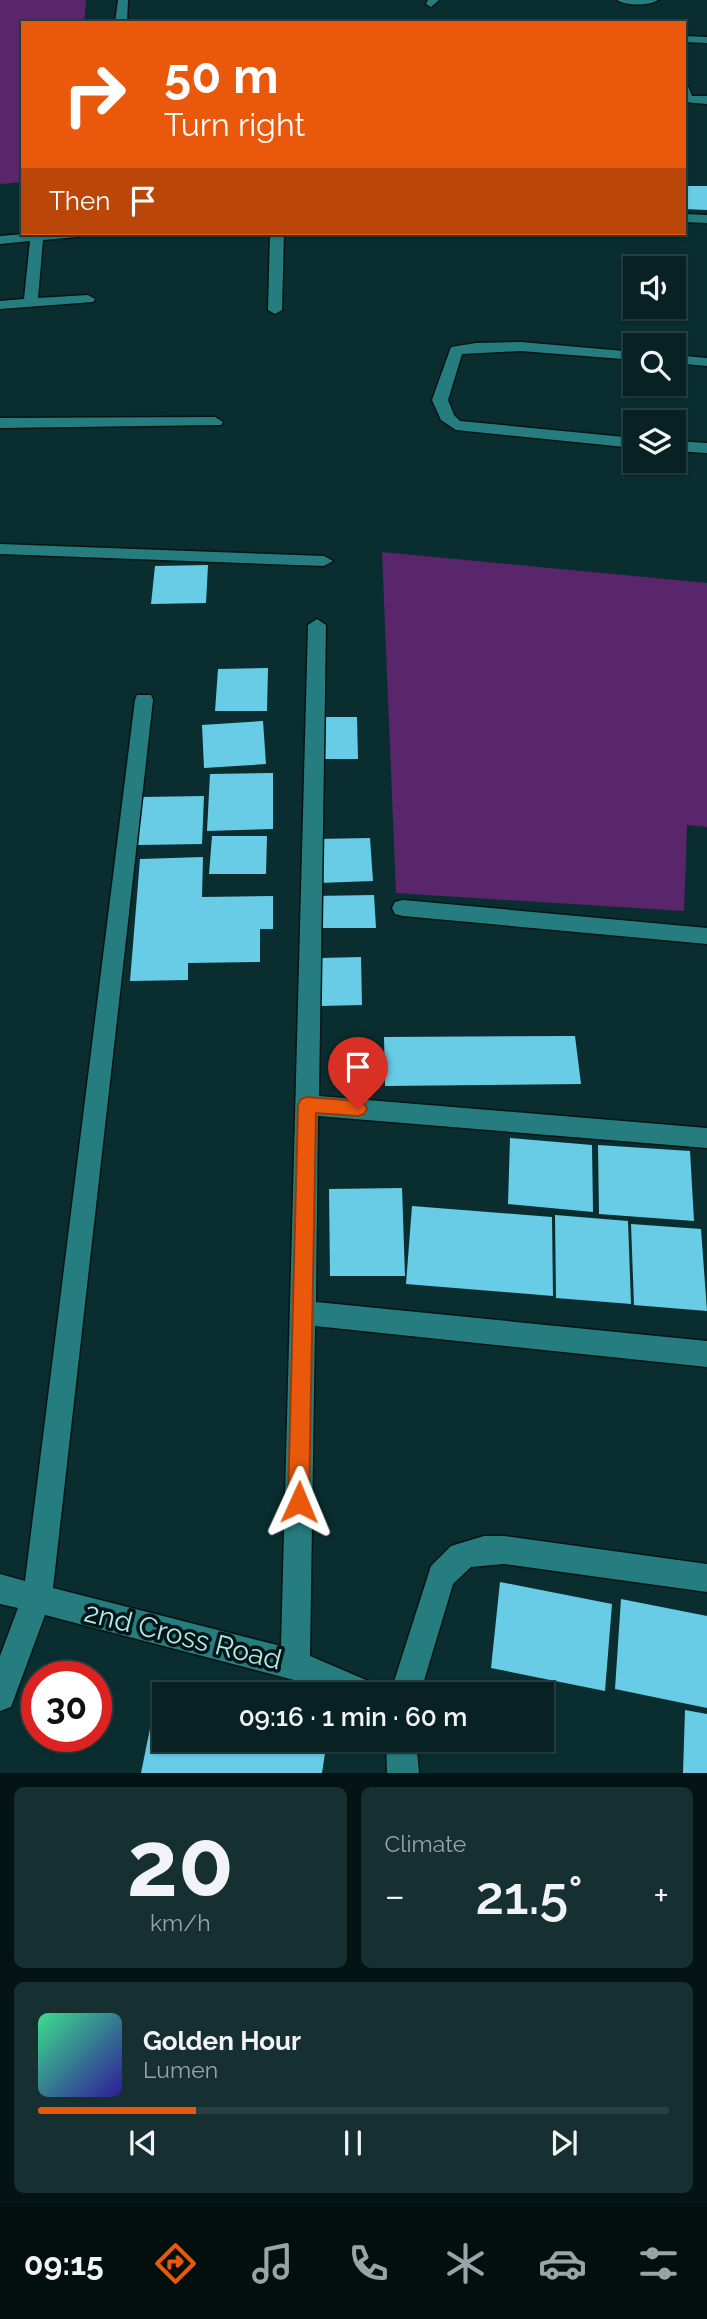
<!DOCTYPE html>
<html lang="en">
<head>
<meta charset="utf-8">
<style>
	body { margin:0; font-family:Raleway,sans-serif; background:#162f30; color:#f1f3f6; height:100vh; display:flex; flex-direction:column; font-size:26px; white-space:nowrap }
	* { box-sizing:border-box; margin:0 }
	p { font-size:23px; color:#98a4a6 }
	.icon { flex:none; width:38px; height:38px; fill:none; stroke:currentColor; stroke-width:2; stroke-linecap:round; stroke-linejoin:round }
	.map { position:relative; height:1773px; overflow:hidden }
	.side { display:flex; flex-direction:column; gap:14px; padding:14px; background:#041313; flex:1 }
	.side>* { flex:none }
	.hud { position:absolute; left:21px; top:21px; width:665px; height:214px; border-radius:0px; box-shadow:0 2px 5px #0004,0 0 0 2px #293f41; background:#ea580c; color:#fff; overflow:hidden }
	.fabs { position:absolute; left:623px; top:256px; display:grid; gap:14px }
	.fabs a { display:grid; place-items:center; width:63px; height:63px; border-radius:0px; background:#082223; box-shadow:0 2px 5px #0004,0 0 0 2px #293f41; font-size:35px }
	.speed { position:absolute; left:21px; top:1661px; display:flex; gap:14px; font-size:35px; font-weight:700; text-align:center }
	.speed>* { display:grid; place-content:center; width:91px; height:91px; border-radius:50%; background:#082223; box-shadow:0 2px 5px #0004,0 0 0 2px #293f41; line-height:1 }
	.speed .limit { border:10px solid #d22; background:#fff; color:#111 }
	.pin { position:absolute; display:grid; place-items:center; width:60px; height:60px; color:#fff; margin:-72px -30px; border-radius:50% 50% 50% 0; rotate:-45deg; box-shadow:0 0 7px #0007 }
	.pin .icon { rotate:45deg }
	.me { position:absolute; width:77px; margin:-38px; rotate:1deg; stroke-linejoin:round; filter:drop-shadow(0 0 5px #0008) }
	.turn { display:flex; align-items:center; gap:24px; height:147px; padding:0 28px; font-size:32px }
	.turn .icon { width:91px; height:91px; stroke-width:2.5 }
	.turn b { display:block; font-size:49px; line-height:60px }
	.then { display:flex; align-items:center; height:66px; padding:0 28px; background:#0003; gap:14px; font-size:26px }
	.big { font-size:52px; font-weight:600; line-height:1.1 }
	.side .tile { flex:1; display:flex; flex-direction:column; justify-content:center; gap:10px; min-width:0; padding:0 24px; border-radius:10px; background:#162f30 }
	.side .dial { align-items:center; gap:0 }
	.dial b { font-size:91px; line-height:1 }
	.song { display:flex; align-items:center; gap:21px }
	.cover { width:84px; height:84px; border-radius:10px; background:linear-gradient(135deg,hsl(150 70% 55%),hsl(250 70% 35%)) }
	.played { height:7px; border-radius:4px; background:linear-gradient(90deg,#ea580c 25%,#293f41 25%) }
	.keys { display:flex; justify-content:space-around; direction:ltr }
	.heat { display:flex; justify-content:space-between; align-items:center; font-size:38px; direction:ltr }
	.side .tiles { flex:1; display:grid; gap:14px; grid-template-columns:1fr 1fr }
	.tile:last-child { grid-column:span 2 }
	.trip { position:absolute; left:152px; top:1682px; width:402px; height:70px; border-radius:0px; background:#082223; box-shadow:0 2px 5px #0004,0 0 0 2px #293f41; font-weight:600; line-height:70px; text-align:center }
	.menu { display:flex; height:112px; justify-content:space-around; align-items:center; background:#030e0e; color:#98a4a6 }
	.menu .icon { width:49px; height:49px }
	.menu .selected { color:#ea580c }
	.menu b { font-size:32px; color:#f1f3f6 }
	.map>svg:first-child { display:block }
	.green { fill:#5a266b }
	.building { fill:#68cce6 }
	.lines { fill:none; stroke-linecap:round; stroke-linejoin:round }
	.lane-casing { stroke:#061414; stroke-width:3 }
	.street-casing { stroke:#061414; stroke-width:3 }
	.lane { fill:#257d7f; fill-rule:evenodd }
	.street { fill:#257d7f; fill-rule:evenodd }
	.route { fill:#ea580c; stroke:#983908; stroke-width:2 }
	.labels { text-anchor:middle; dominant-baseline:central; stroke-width:7; stroke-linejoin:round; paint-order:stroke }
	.near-street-label { font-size:28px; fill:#b6e6e7; stroke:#001515 }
</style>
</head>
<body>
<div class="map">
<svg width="707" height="1773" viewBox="0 0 707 1773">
	<rect width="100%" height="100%" fill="#0a2e2f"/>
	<path class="green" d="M0,0h86l-2,23h-61v159l-23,2z
		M382,552l325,31v244l-20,-2 -3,86 -288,-18z"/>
	<path class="building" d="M684,186h23v24l-23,-1z
		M208,565l-2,38 -55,1 4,-38z
		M268,668l-1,43h-52l3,-42z
		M319,717h38l1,42h-38z
		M263,721l3,43 -62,4 -2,-43z
		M273,773v56l-66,2 3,-57z
		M204,796l-2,48 -64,1 4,-48z
		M212,836h55l-1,38h-57z
		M370,838l3,43 -54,2 -2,-44z
		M203,857l-1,40 71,-1v33h-13v33l-72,1v17l-58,1 10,-122z
		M374,895l2,33h-61v-32z
		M361,957l1,48 -41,1v-48z
		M575,1036l6,48 -196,2 -1,-49z
		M510,1138l82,7 1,67 -85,-8z
		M598,1145l92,6 4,70 -95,-7z
		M402,1188l3,88h-75l-1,-87z
		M412,1206l140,11 1,79 -147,-12z
		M555,1215l73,6 3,83 -75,-6z
		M631,1224l70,5 6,82 -73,-6z
		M500,1582l112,22 -7,87 -114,-23z
		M621,1599l86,17v92l-92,-19z
		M157,1694l7,1v45h163l-5,33h-181z
		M685,1710l22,4v59h-24z"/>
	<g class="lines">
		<defs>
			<path id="lane" d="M215,417l8,5 -2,3 -221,3v-10z"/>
			<path id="street" d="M118,0h10l-1,23h-12z
				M428,0h11l-8,7 -5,-3z
				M617,0h41c-9,6 -32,6 -41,0z
				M684,36l23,1v6l-23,-1z
				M684,86h4l4,10h15v8l-23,-2z
				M684,214l23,1v8l-23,-1z
				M36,233h49l-7,4 -35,3 -5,58 50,-3 7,4 -2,3 -93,7v-8l24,-2 6,-58 -30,3v-8z
				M270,233h14l-2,77 -7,4 -7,-4z
				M521,342l114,10v8l-114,-9 -59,3 -14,46 6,15 6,6 175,17v10l-179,-18 -15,-10 -9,-20 19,-53 25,-4z
				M674,355l33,3v8l-33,-3z
				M674,441l33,2v10l-33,-2z
				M0,544l324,12 9,5 -9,5 -324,-12z
				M317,619l9,6 -7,471 388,32v20l-389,-32 -2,186 391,39v26l-392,-41 -5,330 63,27 4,11h-50l-33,-14 -249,-65 -34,92 -11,4v-55l18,-48 -18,-4v-30l25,7 110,-881 2,-5h14l2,5 -100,888 228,58 27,-1021z
				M403,900l304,28v16l-304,-28 -8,-2 -3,-6 3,-6z
				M484,1536h20l203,28v28l-203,-28 -33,3 -18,17 -33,110h-30l41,-128 20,-20z
				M386,1740h30l3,33h-32z"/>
		</defs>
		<use href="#lane" class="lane-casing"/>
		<use href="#street" class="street-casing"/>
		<use href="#lane" class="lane"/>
		<use href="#street" class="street"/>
	</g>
	<path class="route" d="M307,1097l51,4 6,2 3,6 -3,5 -6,2 -42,-3 -7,389 -3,8 -7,3 -8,-3 -3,-8 10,-397 3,-6z"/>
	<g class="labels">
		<g class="near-street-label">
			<text transform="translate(183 1636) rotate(14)">2nd Cross Road</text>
		</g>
	</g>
</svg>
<div class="fabs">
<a><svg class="icon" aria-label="sound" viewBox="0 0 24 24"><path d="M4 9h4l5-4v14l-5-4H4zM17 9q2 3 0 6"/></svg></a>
<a><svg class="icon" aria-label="search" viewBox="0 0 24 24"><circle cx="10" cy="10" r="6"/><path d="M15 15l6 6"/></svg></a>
<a><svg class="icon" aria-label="layers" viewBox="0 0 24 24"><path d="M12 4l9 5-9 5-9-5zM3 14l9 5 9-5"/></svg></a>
</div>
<div class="speed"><div class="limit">30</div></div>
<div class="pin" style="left:358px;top:1109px;background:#d93025"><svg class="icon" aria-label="arrive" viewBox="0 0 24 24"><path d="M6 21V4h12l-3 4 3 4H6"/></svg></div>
<svg class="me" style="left:299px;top:1502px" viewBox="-20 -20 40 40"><path d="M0-17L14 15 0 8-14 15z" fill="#ea580c" stroke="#fff" stroke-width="4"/></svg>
<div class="trip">09:16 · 1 min · 60 m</div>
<div class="hud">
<div class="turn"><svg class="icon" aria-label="right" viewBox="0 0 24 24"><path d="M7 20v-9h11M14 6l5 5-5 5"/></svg><div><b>50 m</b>Turn right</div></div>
<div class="then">Then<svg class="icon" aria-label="arrive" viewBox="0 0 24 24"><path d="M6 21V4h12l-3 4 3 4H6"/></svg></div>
</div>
</div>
<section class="side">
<div class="tiles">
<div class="tile dial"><b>20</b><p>km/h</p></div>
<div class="tile"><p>Climate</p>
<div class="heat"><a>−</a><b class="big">21.5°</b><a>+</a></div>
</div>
<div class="tile">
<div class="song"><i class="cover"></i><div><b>Golden Hour</b><p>Lumen</p></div></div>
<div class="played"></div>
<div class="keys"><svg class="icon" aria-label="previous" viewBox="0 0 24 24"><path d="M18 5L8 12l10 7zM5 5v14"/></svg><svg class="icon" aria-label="pause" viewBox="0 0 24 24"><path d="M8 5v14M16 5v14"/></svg><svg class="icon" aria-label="next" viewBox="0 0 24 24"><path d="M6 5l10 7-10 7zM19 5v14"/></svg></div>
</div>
</div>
</section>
<nav class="menu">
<b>09:15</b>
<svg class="icon selected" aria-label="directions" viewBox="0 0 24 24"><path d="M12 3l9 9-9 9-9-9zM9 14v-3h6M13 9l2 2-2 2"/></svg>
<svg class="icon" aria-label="music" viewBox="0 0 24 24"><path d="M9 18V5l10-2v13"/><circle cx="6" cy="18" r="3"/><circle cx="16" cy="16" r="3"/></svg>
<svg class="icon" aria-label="phone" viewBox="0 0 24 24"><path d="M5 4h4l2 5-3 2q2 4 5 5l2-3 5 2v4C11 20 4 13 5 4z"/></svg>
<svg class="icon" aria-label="climate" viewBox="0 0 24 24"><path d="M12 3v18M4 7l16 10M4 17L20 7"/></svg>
<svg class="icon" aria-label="car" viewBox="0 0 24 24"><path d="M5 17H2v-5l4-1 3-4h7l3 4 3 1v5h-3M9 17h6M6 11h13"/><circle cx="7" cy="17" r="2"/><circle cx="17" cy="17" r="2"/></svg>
<svg class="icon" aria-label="filters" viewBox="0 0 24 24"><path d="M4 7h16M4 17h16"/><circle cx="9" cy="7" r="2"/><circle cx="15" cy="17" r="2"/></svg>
</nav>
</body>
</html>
